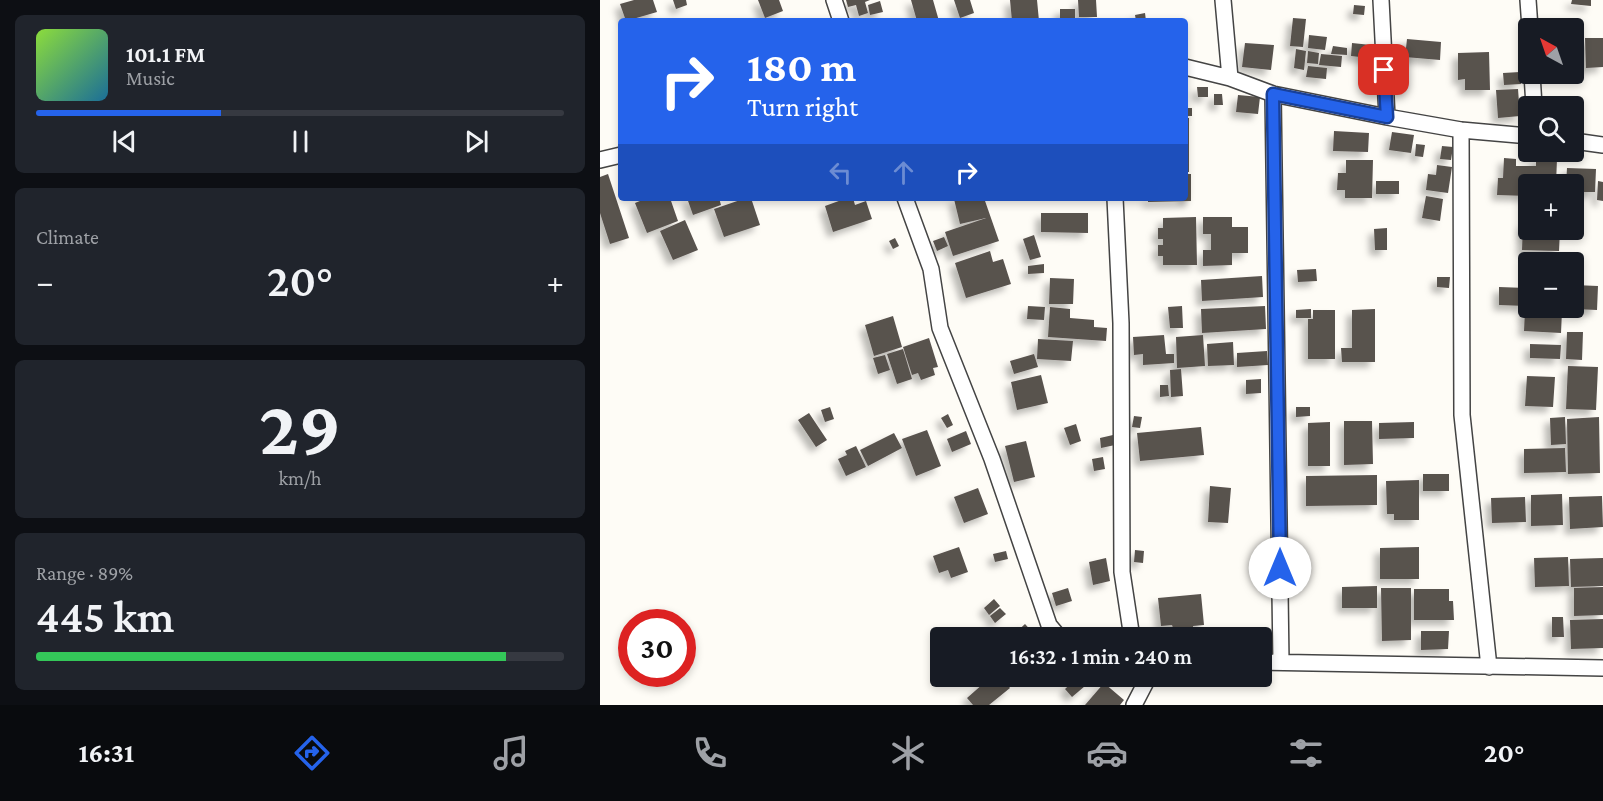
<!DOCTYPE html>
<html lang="en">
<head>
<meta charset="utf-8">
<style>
	body { margin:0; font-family:"Crimson Pro",serif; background:#20242c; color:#f1f3f6; height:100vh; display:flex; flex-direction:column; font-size:22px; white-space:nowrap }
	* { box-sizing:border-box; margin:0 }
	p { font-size:20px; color:#9ea1a6 }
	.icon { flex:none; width:33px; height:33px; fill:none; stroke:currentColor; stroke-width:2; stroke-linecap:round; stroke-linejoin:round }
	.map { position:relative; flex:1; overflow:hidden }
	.drawer { display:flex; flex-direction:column; gap:15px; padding:15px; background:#0d0f14; width:600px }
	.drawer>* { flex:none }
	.top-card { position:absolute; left:18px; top:18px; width:570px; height:183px; border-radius:6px; box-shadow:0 3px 9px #0003; background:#2563eb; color:#fff; overflow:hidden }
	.needle { width:39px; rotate:320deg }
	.buttons { position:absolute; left:918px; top:18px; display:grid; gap:12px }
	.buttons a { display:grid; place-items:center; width:66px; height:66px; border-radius:6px; background:#171b24; box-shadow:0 3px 9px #0003; font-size:30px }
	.speed { position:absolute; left:18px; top:609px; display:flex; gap:12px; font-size:30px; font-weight:700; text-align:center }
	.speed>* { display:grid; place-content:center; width:78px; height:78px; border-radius:50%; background:#171b24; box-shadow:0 3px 9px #0003; line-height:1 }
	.speed .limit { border:9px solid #d22; background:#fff; color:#111 }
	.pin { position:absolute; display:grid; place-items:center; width:51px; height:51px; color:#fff; margin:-26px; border-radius:12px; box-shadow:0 3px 9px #0006 }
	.me { position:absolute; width:66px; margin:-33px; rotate:0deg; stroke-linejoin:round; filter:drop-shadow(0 0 4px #0008) }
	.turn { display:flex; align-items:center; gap:21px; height:126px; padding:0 30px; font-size:27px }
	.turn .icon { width:78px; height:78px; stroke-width:2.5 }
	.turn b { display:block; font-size:42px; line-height:51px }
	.lanes { display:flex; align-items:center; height:57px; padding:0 30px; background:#0003; justify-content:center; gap:30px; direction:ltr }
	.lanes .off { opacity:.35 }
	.big { font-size:45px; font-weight:600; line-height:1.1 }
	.drawer .card { flex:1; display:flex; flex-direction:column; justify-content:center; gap:9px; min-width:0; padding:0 21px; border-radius:9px; background:#20242c }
	.drawer .dial { align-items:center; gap:0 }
	.dial b { font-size:78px; line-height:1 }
	.song { display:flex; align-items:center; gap:18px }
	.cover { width:72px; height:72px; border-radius:9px; background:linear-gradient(135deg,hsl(90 70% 55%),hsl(200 70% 35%)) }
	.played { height:6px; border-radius:3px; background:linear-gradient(90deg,#2563eb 35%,#363941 35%) }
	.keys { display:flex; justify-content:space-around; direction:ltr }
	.heat { display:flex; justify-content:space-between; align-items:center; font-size:33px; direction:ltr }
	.charge { height:9px; border-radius:4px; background:linear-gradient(90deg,#34c759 89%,#363941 0) }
	.trip { position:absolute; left:330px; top:627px; width:342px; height:60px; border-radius:6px; background:#171b24; box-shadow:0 3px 9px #0003; font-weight:600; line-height:60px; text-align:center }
	.tabs { display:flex; height:96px; justify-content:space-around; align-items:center; background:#090b0e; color:#9ea1a6 }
	.tabs .icon { width:42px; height:42px }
	.tabs .active { color:#2563eb }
	.tabs b { font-size:27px; color:#f1f3f6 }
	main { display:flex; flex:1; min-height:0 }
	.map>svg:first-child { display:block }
	.building { fill:#59524e; filter:url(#shadow) }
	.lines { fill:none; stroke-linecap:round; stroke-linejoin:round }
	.minor-casing { stroke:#444; stroke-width:18 }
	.minor { stroke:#fff; stroke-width:15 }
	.route-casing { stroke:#184099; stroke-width:15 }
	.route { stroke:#2563eb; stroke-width:10 }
</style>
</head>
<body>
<main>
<section class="drawer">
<div class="card">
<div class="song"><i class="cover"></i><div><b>101.1 FM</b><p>Music</p></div></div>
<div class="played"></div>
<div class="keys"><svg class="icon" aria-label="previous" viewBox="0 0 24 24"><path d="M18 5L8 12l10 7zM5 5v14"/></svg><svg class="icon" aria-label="pause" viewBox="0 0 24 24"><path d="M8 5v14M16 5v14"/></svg><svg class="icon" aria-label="next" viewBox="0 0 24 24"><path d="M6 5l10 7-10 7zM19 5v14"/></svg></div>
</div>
<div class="card"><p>Climate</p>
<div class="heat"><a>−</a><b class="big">20°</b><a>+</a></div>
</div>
<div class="card dial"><b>29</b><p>km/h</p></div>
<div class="card"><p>Range · 89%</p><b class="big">445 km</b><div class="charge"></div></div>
</section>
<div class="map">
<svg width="1003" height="705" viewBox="0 0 1003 705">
	<defs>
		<filter id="shadow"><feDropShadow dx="-5.5" dy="5.5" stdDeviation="3" flood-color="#0004"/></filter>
	</defs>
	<rect width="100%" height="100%" fill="#fefcf6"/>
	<path class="building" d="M34,0h19l4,12 -31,9 -6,-17z
		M73,0h13l1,5 -11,4z
		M158,0h21l4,11 -18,7z
		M246,0h24l-5,2 3,11 -9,3 -3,-11 -8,2z
		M311,0h22l6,21h-22z
		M354,0h16l4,13 -14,5z
		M410,0h27l2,21h-27z
		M478,0h18l1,17h-18z
		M972,0h19v6l-20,-2z
		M280,1l3,11 -13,3 -2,-10z
		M754,5l11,1 -1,9 -11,-1z
		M460,9h15v12h-15z
		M545,13l1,8h-10l-1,-6z
		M693,18l13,1 -3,28 -13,-1z
		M709,35l18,2 -2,13 -17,-2z
		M985,38h18v29l-17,1z
		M807,39l34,3 -1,18 -35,-3z
		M645,43l29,2 -3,25 -29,-3z
		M752,43l19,2 -2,13 -18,-2z
		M733,46l14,2v7l-16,-1z
		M696,49l10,2 -2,19 -10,-2z
		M708,51l11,2 -1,11 -11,-1z
		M889,52l1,38h-25v-11l-7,1v-27z
		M721,54l21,2 -1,11 -22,-2z
		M708,66l19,2 -1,11 -20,-2z
		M920,72l1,12 -17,1 -1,-12z
		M597,87h11v10h-10z
		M918,89l2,27 -22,2 -2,-28z
		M614,94h8l1,11h-9z
		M638,95l22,2 -2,17 -22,-2z
		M585,108h7v8h-7z
		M585,118h4v54h-4z
		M734,131l35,2 -1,19 -35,-1z
		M792,132l22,3 -3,18 -22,-3z
		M816,144l9,1 -2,12 -8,-1z
		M842,146l11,1 -2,13 -11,-1z
		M904,158l12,1v7h20v-8l21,1 -1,25h-28v12l-31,-1 1,-17h5z
		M746,160h27l-1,38h-27v-8h-8l1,-17h8z
		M837,165l15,2 -4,26 -22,-3 2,-16 8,1z
		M967,168l29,1 -1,23h-21v-8h-8z
		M8,174l21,64 -19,6 -10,-31v-36z
		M585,174h6v27l-43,1v-4h37z
		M776,181h23v13h-23z
		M998,181l5,1v19l-6,-1z
		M826,196l17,3 -3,22 -18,-3z
		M47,198h23l8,23 -31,12 -12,-30z
		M87,198h32l2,7 -28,10z
		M146,198h5l9,27 -36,12 -10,-28z
		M247,198h6l2,7 11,-4 6,18 -39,13 -8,-26z
		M360,198h24l15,43 -46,15 -8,-24 41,-14 -26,6 -6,-25z
		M441,213h47v20l-47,-1z
		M596,217l1,48h-34v-9h-5v-11h5v-6h-5v-11h5v-10z
		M603,217h29v10h16v26h-16v12l-29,1v-16h8v-16h-8z
		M85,220l13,30 -25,10 -13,-29z
		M923,222l5,1v7h32l-1,21 -37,-1z
		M787,228v22h-12l-1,-21z
		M434,235l7,22 -11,3 -7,-21z
		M344,237l4,9 -11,5 -4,-10z
		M295,238l4,8 -6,3 -4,-8z
		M390,251l3,11 10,-3 8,25 -45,14 -11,-35z
		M444,264v9l-16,1v-8z
		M716,269l1,12 -19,1 -1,-12z
		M662,276l1,21 -61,4 -1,-21z
		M837,277h13l-1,11 -12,-1z
		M450,278l24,1 -1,25h-24z
		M974,285l24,1 -1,24 -23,-1z
		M899,287l27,1v18l-27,-1z
		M428,306l17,1 -1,13 -17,-1z
		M582,306l1,22h-13l-2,-21z
		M665,306l1,23 -64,4 -1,-24z
		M450,307l20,2v9l24,2v7l13,1 -1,13 -58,-4z
		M711,309v9h-15v-8z
		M775,309v53h-33l-1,-14h11v-38z
		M713,310h22v49h-27v-40h5z
		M925,310l37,1 -1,22 -37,-2z
		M293,316l9,31 -28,9 -9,-31z
		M967,332h16l-1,28 -16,-1z
		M564,335l2,19h8v9l-31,2v-11l-9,1 -1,-18z
		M603,335l2,31 -28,2 -1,-31z
		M329,338l9,29 -5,1 2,7 -14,5 -3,-7 -6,2 -9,-28z
		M438,339l35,2 -2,20 -34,-2z
		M633,342l1,23 -26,1 -1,-22z
		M930,344l31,1 -1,14 -30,-1z
		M303,349l9,30 -15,5 -10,-30z
		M667,351l1,14 -31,2v-14z
		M434,354l4,13 -24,7 -4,-13z
		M285,355l5,15 -12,4 -5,-16z
		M968,366l30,1 -2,43 -30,-1z
		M581,369l2,27 -12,1 -1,-27z
		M441,375l7,28 -31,7 -6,-28z
		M927,376l28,1 -2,30 -28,-1z
		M661,379v14l-15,1v-14z
		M560,385h8l1,11 -9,1z
		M230,407l4,12 -9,3 -4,-12z
		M696,407h14v9l-14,1z
		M209,413l18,27 -11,7 -18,-27z
		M348,414l5,11 -6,3 -6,-10z
		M534,416l8,1 -2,11 -8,-1z
		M965,417l1,27 -15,1 -1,-27z
		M999,417l1,56 -32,1 -1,-55z
		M744,421h28l1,43 -29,1z
		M730,422v44h-22v-43z
		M814,422v16l-35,1v-16z
		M476,424l5,17 -11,4 -6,-17z
		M601,427l3,28 -64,6 -3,-28z
		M327,430l14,36 -25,10 -14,-37z
		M366,431l5,13 -19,8 -5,-13z
		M294,433l8,15 -34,18 -8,-16z
		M513,435l2,10 -14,3 -1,-10z
		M426,441l9,36 -21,5 -9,-36z
		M256,446l10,21 -20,9 -8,-17 9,-4 -2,-4z
		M965,448l1,24 -42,1v-24z
		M503,457l2,12 -11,2 -2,-12z
		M823,474h26v17h-26z
		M777,475v30l-71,1v-30z
		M819,480v40h-25v-6h-7l-1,-33z
		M610,486l21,2 -3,35 -20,-1z
		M378,488l10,26 -24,9 -10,-26z
		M962,494l1,31 -32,1v-31z
		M1002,496l1,31 -33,2 -1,-32z
		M925,497l1,25 -34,1 -1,-25z
		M665 552a6 6 0 1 1 12 0a6 6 0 1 1-12 0Z
		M359,547l9,25 -17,6 -3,-8 -9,3 -6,-17z
		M819,547v32h-39v-31z
		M535,550l9,1 -1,12 -9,-1z
		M406,551l2,8 -13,3 -2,-8z
		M968,557l1,29 -34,1 -1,-29z
		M506,558l4,23 -17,4 -4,-23z
		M1003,558v28l-32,1 -1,-28z
		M777,586v22h-35v-21z
		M1003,587v28l-29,1v-28z
		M468,588l4,13 -16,5 -4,-13z
		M781,588h30v52l-29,1z
		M814,589h35v12h4l1,19h-40z
		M601,594l3,31 -11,1v7l-17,4 -4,-12 -11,1 -3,-28z
		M394,599l6,7 -11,9 -5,-7z
		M400,608l6,6 -11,9 -5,-7z
		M952,617h11l1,20h-12z
		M1003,619v29l-32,1 -1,-29z
		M425,624l10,11 -3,3h-22z
		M821,631h28l-1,18 -27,1z
		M392,676h8l10,12 -21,17h-16l-6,-7z
		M477,678l8,8 -13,11 -7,-8z
		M504,683l20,17 -4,5h-35z"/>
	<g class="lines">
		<defs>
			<path id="minor" d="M234,0l7,21
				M623,0l7,78
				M781,0l6,117
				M928,0l2,28
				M585,67l45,11 43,16 114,23 74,13 67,6
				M932,74l2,32
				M673,94l8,568
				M861,130l1,285 27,252
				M974,141l29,4
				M0,160l21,-5
				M305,198l26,71 9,59 52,131 57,166 11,13
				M515,198l6,125 1,249 10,66
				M662,662l341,6
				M534,705l15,-29"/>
		</defs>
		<use href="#minor" class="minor-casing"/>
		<use href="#minor" class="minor"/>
	</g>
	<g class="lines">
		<defs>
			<path id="route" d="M680,568l-7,-474 114,23 -3,-47"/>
		</defs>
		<use href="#route" class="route-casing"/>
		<use href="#route" class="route"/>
	</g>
</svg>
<div class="buttons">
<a><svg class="needle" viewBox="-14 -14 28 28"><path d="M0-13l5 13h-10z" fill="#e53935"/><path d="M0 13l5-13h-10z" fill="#9ea1a6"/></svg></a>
<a><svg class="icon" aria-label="search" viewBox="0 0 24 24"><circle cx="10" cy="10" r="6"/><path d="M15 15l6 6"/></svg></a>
<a>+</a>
<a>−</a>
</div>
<div class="speed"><div class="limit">30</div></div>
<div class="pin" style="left:784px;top:70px;background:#d93025"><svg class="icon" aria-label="arrive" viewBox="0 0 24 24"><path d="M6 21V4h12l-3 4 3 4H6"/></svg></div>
<svg class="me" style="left:680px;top:568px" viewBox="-20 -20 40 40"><circle r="19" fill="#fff"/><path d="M0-13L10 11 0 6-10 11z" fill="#2563eb"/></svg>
<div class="trip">16:32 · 1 min · 240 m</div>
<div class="top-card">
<div class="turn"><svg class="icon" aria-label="right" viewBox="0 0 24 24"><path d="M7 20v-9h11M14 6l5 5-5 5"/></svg><div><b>180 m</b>Turn right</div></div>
<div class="lanes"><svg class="icon off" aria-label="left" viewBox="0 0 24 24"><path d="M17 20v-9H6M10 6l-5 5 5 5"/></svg><svg class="icon off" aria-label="ahead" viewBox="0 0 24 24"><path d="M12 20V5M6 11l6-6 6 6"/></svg><svg class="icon" aria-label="right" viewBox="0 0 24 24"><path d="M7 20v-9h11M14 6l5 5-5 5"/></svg></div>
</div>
</div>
</main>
<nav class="tabs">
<b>16:31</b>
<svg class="icon active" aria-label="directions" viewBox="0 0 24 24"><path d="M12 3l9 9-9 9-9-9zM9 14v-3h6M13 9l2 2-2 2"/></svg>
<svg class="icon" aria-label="music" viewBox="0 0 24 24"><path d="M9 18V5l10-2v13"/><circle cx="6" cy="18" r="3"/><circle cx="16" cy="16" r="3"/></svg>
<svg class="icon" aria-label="phone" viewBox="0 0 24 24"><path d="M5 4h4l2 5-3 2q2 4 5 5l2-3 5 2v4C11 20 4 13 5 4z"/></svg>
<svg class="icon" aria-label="climate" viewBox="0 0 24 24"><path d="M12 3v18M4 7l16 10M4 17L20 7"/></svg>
<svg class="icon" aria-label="car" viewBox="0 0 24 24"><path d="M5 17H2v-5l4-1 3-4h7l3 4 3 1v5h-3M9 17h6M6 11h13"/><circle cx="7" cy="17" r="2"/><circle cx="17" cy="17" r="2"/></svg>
<svg class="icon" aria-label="filters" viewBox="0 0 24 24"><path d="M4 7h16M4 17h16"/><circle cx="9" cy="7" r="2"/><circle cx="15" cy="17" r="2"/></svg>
<b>20°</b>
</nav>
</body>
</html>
